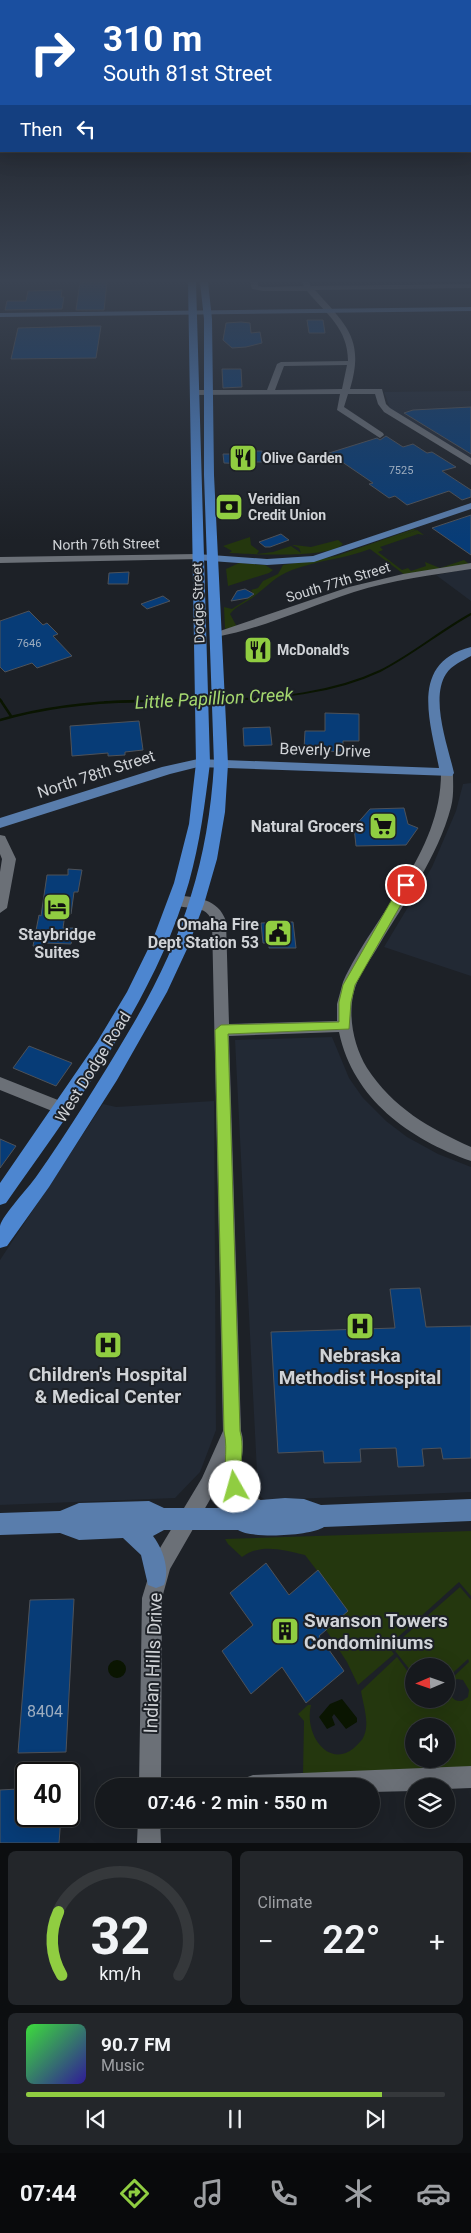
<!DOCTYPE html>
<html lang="en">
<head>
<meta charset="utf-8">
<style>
	body { margin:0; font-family:Roboto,sans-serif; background:#23262a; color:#f1f3f6; height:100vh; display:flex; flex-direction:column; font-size:19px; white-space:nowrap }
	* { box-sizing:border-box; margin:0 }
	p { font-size:16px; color:#9ea0a4 }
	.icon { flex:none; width:28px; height:28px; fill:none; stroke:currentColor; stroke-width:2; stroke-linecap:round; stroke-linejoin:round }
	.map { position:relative; height:1843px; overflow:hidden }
	.panel { display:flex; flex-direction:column; gap:8px; padding:8px; background:#0c0e10; flex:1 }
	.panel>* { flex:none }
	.guide { position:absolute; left:0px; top:0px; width:471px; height:152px; box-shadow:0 5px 20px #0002,0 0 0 1px #35383b; background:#1a4fa0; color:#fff; overflow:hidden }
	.needle { width:32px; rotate:268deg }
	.buttons { position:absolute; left:405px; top:1658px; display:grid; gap:10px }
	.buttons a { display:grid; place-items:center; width:50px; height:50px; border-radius:50%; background:#16191d; box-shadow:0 5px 20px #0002,0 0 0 1px #35383b; font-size:25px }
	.speed { position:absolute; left:15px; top:1762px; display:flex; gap:10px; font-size:25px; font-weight:700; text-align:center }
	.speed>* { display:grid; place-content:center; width:65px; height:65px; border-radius:50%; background:#16191d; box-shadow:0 5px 20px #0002,0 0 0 1px #35383b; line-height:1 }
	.speed .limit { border:2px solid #111; border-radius:8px; background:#fff; color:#111 }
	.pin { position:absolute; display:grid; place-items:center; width:42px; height:42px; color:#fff; margin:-21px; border:2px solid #fff; border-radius:50%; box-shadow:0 1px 5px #0007 }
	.me { position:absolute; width:55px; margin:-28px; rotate:353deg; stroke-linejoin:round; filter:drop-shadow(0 0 4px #0008) }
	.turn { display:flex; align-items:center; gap:18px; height:105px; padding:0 20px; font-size:22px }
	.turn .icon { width:65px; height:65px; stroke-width:2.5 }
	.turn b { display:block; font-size:35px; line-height:42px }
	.then { display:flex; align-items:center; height:48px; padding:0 20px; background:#0003; gap:10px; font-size:19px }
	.big { font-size:38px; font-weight:600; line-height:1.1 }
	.panel .card { flex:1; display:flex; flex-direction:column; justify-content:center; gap:8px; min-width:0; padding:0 18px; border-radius:8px; background:#23262a }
	.panel .dial { align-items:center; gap:0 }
	.dial svg { height:130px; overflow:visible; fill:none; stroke:#35383b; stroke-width:7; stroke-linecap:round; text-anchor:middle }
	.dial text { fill:#f1f3f6; stroke:none }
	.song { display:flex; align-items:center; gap:15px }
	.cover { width:60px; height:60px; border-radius:8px; background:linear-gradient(135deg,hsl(120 70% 55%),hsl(250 70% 35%)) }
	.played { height:5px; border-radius:2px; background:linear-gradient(90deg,#90cd41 85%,#35383b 85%) }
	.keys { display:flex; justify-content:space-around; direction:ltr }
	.heat { display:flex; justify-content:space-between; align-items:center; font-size:28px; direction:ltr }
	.panel .tiles { flex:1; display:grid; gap:8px; grid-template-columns:1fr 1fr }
	.card:last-child { grid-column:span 2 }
	.trip { position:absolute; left:95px; top:1778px; width:285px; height:50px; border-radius:25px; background:#16191d; box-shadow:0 5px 20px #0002,0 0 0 1px #35383b; font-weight:600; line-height:50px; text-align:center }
	.tab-bar { display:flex; height:80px; justify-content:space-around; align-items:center; background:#090a0c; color:#9ea0a4 }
	.tab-bar .icon { width:35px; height:35px }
	.tab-bar .active { color:#90cd41 }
	.tab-bar b { font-size:22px; color:#f1f3f6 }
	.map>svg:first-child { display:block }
	.built { fill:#222934 }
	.green { fill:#24370e; fill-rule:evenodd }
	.water { fill:#0a1501 }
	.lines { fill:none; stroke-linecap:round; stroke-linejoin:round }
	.stream-far1 { stroke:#0a1501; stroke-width:2 }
	.stream { stroke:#0a1501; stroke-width:2.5 }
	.building { fill:#073c77; stroke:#4e5259 }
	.minor { fill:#6b7077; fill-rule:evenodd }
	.major { fill:#597dac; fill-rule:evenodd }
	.highway { fill:#4d86d0; fill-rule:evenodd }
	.route { fill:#90cd41; stroke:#5e852a }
	.labels { text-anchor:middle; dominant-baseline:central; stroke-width:4; stroke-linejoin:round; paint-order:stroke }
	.far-number-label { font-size:11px; fill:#9eadbf }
	.far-poi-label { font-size:14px; font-weight:bold; fill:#d0d3d7; stroke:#1d2127; text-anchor:start }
	.far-street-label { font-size:14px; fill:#d0d3d7; stroke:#1d2127 }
	.street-label { font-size:16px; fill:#d0d3d7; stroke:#1d2127 }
	.poi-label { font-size:16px; font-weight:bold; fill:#d0d3d7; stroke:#1d2127; text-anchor:end }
	.near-number-label { font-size:16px; fill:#9eadbf }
	.water-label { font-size:18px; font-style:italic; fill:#a5d86f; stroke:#1d2127 }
	.near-poi-label { font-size:19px; font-weight:bold; fill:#d0d3d7; stroke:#1d2127 }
	.near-street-label { font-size:19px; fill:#d0d3d7; stroke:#1d2127 }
</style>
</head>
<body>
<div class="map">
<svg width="471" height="1843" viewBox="0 0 471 1843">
	<rect width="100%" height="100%" fill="#1d2127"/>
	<path class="built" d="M471,391v67l-80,-47 -7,-19z
		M471,568v33l-35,-26z
		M471,783v193l-87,-29 48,-80 24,-56 7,-27z
		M332,1037l17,41 14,20 23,23 21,16 31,17 33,13v325l-205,8 -5,-3 -3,-5 -23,-452z
		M214,1101l2,329 -16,42 -25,26 -175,7v-245l103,-156 13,3z"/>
	<path class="green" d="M414,529l2,1 -25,9 26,-9 7,5 -6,-1 -38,13 3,3 -5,2 24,18 6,-2 3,3 15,-5 -1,-4 15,6 24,-8 5,4 -64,11 -35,-26c-25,10 -52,11 -78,21 -17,6 -26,18 -40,28 -7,5 -16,8 -22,16l7,13 -12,2 -1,-22 8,2 22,-14 -3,-5 7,-2 5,-7 15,-7 5,-9 53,-9z
		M250,537l1,8 8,6 -2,3 16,-2 18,-6 10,7 -2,-5 -7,-3h2l17,2 27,-7 5,4c-13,15 -93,10 -114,9l3,-2 -9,-5z
		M239,563l26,2 8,5 -4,3 -41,13 -2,-17z
		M471,1531v65l-12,-14 -71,64 6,8 -36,31 -11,-23 -21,-32 22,-19 -43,-56c-22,-5 -44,-12 -63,2l-14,-13 -3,-5z
		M460,1587l11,13v168l-168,7 1,-54 -6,-7 10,-9h3c-8,31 21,69 48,38 3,-3 5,-6 6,-10 4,-13 -2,-29 -4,-42l36,-34 17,23v19h32v-13l3,1c0,8 4,15 13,14l6,-4 1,-7 -6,-10 -6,-1 -6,4 -2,-2 20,-19 -1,-3 -22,20v-13h-32v9l-22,-28zM414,1726h32v33h-32z"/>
	<path class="water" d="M108 1669a9 9 0 1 1 18 0a9 9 0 1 1-18 0Z
		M342,1699l15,19v4l-11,7 -12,-15 -2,3 3,8 -8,4 -8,-12 11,-13z"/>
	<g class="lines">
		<path class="stream-far1" d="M0,699l2,3
			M223,700c53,-2 108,-6 157,-29 32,-16 60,-40 91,-57
			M105,702l92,-2"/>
		<path class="stream" d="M1,701l10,15
			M0,720c45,-13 90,-18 137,-19"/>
	</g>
	<path class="building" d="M80,282h27l-3,28h-28z
		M62,290l-1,7h3l-2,12 -57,1 2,-9h19l2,-10z
		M307,320h16l2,13h-16z
		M241,322l9,1 1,10 9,-1 2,11 -16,4 -14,1 -9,-8 3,-17z
		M90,326h11l-5,32 -85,1 7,-31z
		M222,369h19l1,18 -19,1z
		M471,407v47l-67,-41 9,-3z
		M386,436l17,11 10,-3 14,9 5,-1 24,15 -14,4 29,19v7l-9,3 -13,-9 -42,14 -12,-9 -6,2 -20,-14 4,-1 -44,-30 48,-15 3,2z
		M237,451h25l1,11h-11v2l-28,-1 -1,-9h15z
		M221,499h14l1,11 -15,1z
		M471,515v40l-39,-27z
		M281,534l8,6 -19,7h-5l-6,-5z
		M129,572l-1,12h-20l1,-11z
		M245,589l9,5 -6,4 -17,3 6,-10z
		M163,596l7,5 -23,8 -6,-5z
		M29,611l14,14 4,-2 11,11 -5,2 19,20 -35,12 -5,-5 -27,9 -5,-5v-46z
		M265,640l2,20h-16l-2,-19z
		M325,713l34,1v27h-16v11l-17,-1 -7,2 -15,-3 1,-19h20z
		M139,721l4,29 -18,2v3l-17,1v-3l-36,3 -2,-30z
		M270,727l2,18 -28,1 -1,-18z
		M404,808l4,16 10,4 -12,17 -50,1 -2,-19 16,-18z
		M68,869l14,1 -4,22h-4l-3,22h-6l-2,14h11l-3,16 -27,-1 -1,3h-10l6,-31 2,1 6,-41h21z
		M293,922l3,26h-27v-5h-6l-2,-20z
		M29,1046l43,17 -16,23 -43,-18z
		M0,1139l16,7 -16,22z
		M420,1288l6,39 45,-1v132l-28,1 -2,-11 -19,1 2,17 -26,1 -2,-19 -36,1 1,13 -37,1 -1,-12 -45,2 -7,-121 124,-4 -5,-39z
		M266,1563l23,32 29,-25 30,41 -29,25 25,35 -38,32 -24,-36 -31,27 -29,-43 31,-26 -23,-32z
		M74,1599l-8,153 -48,1 12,-153z
		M18,1782h8v34h35l-2,27h-59v-53l18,-1z"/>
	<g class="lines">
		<path class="minor" d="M250,282h8v4l5,1 41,-1 -2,-4h6l3,4 160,-2v4l-156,2c31,35 50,49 35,99h32l4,15 4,4 81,50v7l-87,-53 -6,-8 -3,-10h-27l-4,13 39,26 1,2 -4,3 -43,-28 3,-16 -149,1v-4l3,-1h73l10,-26 4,-2 67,-1c0,-33 -22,-47 -41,-70h-44l-11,-2zM347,365l-5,24 -67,1 9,-24z
			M197,554l4,1v4l-201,4v-6z
			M471,563v6c-39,6 -79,11 -117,23 -46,15 -90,36 -138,45l-5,-3 138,-47 54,-13z
			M447,769l6,4c0,11 1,23 -2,34 -13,50 -46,94 -72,138 -8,14 -19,27 -24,43 -8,25 -2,57 12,80 26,40 62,60 104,79v14c-62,-22 -118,-62 -132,-129l-110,4 12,395c6,17 -4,35 2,52 6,14 23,16 28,28l-3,7 -7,3c-20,-9 -35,-21 -38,-44l-53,92 -8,29 -1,188h-22l3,-188 12,-40 48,-80 21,-47 -11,-510c-7,-21 -33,-7 -43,-21l7,-5c21,3 42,3 50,26l3,103 108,-3v-17l6,-22c32,-69 98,-128 98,-209z
			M0,835l5,1 11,23 -9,49 -7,5v-41l2,-13 -2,-5z
			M0,1077l68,27 2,5 -2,5 -6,1 -62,-25z
			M471,1766v22l-25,1v-3h-32v5l-43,1v-6h-129l3,-8 8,-3z
			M138,1819h22l1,24h-24z"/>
		<path class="major" d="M471,307v4l-471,6v-4z
			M471,503v6l-157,53 -47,3 -70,-5 -5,-3 5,-3 70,5 46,-3z
			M471,647v9c-9,5 -19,9 -25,18 -16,25 2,72 8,99l-2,3 -254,-9 -28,7 -170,54v-10l162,-51 36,-8 241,9c-8,-44 -31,-105 32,-121z
			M285,1498l19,1 17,6 150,-6v22l-147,6c-13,9 -73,12 -86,3h-74l-11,6c10,13 17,33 11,49l-8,3 -8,-3 -7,-30 -18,-17 -44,2 -19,-7 -60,2v-22l60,-2 19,-8 70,-2 15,7h72l11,-7z"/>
		<path class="highway" d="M188,282h8l14,481c-5,40 -10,80 -21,119 -34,118 -113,221 -183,321l-6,2v-22l97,-141 30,-50 26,-53 21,-56 15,-59 7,-61z
			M200,282h8l4,37 2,156 14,289 -3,48 -8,47 -13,45 -17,45 -20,43 -50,88 -68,107 -42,59 -7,2c0,-7 0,-16 0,-22 2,-10 29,-39 36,-49 33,-47 64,-97 93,-146 52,-87 79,-166 85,-267l-10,-289v-156z"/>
	</g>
	<linearGradient id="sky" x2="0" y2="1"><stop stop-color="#101215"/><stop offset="0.52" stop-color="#3a4352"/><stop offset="1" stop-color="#3a4352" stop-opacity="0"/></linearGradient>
	<rect width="471" height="540" fill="url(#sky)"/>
	<path class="route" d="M406,881l6,4 -57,100 -4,17 -2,27 -121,5 12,397c4,15 1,27 0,42 0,8 4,12 1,20l-6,2 -6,-2c-8,-21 0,-41 -5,-62l-9,-401 6,-5 118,-3v-20l4,-17 59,-103z"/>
	<defs>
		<symbol id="restaurant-square" viewBox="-11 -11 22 22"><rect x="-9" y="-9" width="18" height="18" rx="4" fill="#90cd41" stroke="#1d2127"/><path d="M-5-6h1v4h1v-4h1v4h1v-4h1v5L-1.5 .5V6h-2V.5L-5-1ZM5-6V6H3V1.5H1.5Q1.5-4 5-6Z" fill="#111"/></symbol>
		<symbol id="bank-square" viewBox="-11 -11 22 22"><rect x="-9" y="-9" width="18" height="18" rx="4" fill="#90cd41" stroke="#1d2127"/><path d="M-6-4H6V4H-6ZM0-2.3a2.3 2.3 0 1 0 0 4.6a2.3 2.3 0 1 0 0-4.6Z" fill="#111"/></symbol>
		<symbol id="supermarket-square" viewBox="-11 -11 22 22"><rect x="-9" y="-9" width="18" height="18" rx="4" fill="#90cd41" stroke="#1d2127"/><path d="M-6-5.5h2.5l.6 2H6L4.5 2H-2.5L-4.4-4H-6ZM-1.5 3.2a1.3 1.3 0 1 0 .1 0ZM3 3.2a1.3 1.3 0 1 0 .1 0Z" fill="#111"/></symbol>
		<symbol id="hotel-square" viewBox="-11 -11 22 22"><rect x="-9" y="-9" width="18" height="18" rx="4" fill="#90cd41" stroke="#1d2127"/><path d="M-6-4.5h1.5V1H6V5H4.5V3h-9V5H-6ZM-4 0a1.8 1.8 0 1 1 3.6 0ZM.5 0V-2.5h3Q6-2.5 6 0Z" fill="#111"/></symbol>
		<symbol id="civic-square" viewBox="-11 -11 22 22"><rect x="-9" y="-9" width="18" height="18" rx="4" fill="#90cd41" stroke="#1d2127"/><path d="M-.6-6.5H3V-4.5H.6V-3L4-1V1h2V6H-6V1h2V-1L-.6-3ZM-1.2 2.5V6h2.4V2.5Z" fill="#111"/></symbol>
		<symbol id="hospital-square" viewBox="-11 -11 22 22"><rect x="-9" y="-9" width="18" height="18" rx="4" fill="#90cd41" stroke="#1d2127"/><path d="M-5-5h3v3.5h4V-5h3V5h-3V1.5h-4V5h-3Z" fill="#111"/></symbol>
		<symbol id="building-square" viewBox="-11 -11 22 22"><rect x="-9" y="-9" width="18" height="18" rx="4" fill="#90cd41" stroke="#1d2127"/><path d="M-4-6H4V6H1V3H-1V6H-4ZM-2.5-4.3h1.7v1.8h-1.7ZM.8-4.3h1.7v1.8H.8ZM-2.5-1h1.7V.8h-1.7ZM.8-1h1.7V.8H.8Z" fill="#111"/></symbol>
	</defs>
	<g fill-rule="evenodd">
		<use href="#restaurant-square" x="227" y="442" width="32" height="32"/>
		<use href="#bank-square" x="213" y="491" width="32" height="32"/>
		<use href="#restaurant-square" x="242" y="634" width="32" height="32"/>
		<use href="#supermarket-square" x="367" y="810" width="32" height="32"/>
		<use href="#hotel-square" x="41" y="891" width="32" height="32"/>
		<use href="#civic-square" x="262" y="917" width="32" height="32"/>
		<use href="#hospital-square" x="344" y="1310" width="32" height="32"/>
		<use href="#hospital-square" x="92" y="1329" width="32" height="32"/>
		<use href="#building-square" x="269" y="1615" width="32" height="32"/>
	</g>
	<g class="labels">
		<g class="far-number-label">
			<text x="401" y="470">7525</text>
			<text x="29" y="643">7646</text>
		</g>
		<g class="far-poi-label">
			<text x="262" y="458">Olive Garden</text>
			<text x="248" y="499">Veridian<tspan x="248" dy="16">Credit Union</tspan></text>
			<text x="277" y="650">McDonald's</text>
		</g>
		<g class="far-street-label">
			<text transform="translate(106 544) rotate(-1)">North 76th Street</text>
			<text transform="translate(338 582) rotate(-17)">South 77th Street</text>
			<text transform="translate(198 603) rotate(-92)">Dodge Street</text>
		</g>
		<g class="street-label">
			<text transform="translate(325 750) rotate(2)">Beverly Drive</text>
			<text transform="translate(96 774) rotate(-18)">North 78th Street</text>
			<text transform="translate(93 1067) rotate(-58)">West Dodge Road</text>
		</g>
		<g class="poi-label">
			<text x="364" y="826">Natural Grocers</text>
			<text x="259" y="924">Omaha Fire<tspan x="259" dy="18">Dept Station 53</tspan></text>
			<text x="57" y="934" text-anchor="middle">Staybridge<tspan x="57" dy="18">Suites</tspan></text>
		</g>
		<g class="near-number-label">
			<text x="45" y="1711">8404</text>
		</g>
		<g class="water-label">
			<text transform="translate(214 698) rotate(-3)">Little Papillion Creek</text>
		</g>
		<g class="near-poi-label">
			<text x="360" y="1355">Nebraska<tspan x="360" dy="22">Methodist Hospital</tspan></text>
			<text x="108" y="1374">Children's Hospital<tspan x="108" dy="22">&amp; Medical Center</tspan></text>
			<text x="304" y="1620" text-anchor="start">Swanson Towers<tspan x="304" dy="22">Condominiums</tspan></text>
		</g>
		<g class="near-street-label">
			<text transform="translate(153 1663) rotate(-88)">Indian Hills Drive</text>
		</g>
	</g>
</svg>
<div class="buttons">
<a><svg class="needle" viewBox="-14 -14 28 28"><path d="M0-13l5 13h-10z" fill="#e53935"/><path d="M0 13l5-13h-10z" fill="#9ea0a4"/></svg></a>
<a><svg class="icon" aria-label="sound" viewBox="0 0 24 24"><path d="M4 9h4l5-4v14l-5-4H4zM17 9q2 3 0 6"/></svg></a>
<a><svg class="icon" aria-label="layers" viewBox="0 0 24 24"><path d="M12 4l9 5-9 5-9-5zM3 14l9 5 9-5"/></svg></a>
</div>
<div class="speed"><div class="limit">40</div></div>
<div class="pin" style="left:406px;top:885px;background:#d93025"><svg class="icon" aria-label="arrive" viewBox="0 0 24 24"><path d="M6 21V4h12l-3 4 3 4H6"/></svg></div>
<svg class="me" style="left:235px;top:1487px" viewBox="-20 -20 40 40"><circle r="19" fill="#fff"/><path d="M0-13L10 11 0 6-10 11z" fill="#90cd41"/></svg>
<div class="trip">07:46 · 2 min · 550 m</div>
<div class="guide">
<div class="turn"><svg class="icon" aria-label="right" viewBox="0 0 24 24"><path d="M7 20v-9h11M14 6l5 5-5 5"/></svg><div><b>310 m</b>South 81st Street</div></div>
<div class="then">Then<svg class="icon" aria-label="left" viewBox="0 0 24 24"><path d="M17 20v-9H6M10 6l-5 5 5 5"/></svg></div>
</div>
</div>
<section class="panel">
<div class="tiles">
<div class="card dial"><svg viewBox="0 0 100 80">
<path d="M14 69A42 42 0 1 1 86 69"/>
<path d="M14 69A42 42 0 0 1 12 30" stroke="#90cd41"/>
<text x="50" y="56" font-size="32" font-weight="700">32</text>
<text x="50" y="72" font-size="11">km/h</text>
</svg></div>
<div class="card"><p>Climate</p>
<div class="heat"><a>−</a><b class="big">22°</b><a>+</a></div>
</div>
<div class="card">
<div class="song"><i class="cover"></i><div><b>90.7 FM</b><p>Music</p></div></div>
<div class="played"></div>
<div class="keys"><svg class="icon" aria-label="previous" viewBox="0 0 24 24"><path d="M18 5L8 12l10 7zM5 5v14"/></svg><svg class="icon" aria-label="pause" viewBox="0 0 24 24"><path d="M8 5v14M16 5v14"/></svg><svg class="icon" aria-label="next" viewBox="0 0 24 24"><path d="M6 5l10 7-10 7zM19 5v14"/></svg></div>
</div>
</div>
</section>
<nav class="tab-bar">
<b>07:44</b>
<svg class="icon active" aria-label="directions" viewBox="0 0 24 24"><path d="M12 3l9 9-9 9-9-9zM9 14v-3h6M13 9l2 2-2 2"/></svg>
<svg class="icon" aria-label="music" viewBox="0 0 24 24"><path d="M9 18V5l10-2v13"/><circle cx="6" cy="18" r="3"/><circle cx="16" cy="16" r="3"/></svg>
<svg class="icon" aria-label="phone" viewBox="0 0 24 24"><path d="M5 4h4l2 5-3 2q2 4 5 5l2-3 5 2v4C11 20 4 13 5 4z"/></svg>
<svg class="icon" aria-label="climate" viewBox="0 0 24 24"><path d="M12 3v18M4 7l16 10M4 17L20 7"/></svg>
<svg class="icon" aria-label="car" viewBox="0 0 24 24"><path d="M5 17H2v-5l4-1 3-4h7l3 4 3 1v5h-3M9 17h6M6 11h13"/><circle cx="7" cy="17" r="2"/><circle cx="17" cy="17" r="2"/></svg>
</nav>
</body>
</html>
